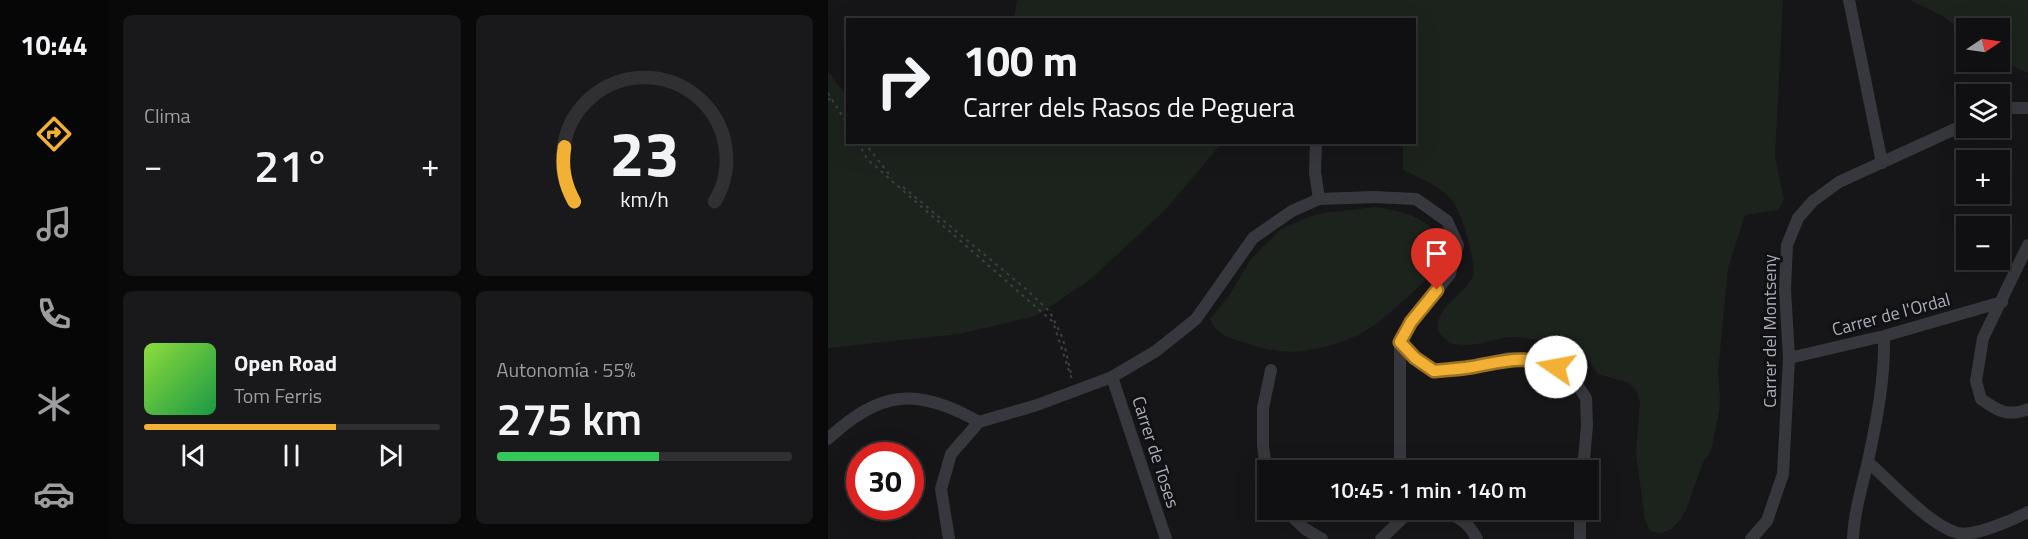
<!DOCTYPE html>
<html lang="es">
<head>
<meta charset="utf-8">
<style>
	body { margin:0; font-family:"Titillium Web",sans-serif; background:#19191b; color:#f1f3f6; height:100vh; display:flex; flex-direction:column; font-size:22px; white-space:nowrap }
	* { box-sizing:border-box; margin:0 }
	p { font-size:20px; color:#9c9d9f }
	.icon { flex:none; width:33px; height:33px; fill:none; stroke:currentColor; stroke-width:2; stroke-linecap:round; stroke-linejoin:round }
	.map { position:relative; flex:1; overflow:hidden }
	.details { display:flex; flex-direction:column; gap:15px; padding:15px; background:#09090a; width:720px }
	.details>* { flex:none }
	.banner { position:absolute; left:18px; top:18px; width:570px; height:126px; border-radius:0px; box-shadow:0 6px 24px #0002,0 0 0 2px #303032; background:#101012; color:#f1f3f6; overflow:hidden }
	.needle { width:39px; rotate:77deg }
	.tools { position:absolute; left:1128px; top:18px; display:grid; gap:12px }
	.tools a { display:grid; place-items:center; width:54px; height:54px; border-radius:0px; background:#101012; box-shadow:0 6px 24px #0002,0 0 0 2px #303032; font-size:30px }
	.speed { position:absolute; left:18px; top:442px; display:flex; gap:12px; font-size:30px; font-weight:700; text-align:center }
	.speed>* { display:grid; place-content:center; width:78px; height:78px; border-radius:50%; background:#101012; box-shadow:0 6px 24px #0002,0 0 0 2px #303032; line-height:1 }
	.speed .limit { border:9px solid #d22; background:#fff; color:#111 }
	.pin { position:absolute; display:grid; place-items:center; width:51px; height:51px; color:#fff; margin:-62px -26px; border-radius:50% 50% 50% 0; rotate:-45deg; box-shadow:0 0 6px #0007 }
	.pin .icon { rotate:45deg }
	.me { position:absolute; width:66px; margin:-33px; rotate:282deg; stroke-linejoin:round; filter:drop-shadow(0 0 4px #0008) }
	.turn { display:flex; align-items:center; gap:21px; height:126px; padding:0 18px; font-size:27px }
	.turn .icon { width:78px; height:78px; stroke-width:2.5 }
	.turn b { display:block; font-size:42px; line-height:51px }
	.big { font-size:45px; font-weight:600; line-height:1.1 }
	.details .card { flex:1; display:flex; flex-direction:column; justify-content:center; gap:9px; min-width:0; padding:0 21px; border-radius:9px; background:#19191b }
	.details .dial { align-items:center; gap:0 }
	.dial svg { height:156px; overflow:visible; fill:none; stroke:#303032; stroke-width:7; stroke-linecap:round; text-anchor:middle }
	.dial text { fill:#f1f3f6; stroke:none }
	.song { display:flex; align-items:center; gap:18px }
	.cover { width:72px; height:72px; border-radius:9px; background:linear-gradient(135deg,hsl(90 70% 55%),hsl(140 70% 35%)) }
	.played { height:6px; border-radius:3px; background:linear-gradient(90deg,#f2b134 65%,#303032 65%) }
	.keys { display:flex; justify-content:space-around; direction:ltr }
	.heat { display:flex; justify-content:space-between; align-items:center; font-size:33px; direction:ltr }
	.charge { height:9px; border-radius:4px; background:linear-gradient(90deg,#34c759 55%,#303032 0) }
	.details .tiles { flex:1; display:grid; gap:15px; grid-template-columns:repeat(2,1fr) }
	.trip { position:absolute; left:429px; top:460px; width:342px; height:60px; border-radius:0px; background:#101012; box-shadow:0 6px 24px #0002,0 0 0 2px #303032; font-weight:600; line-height:60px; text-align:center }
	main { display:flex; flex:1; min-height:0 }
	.tab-bar { display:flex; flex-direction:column; width:108px; justify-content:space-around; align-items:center; background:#060607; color:#9c9d9f }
	.tab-bar .icon { width:42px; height:42px }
	.tab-bar .current { color:#f2b134 }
	.tab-bar b { font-size:27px; color:#f1f3f6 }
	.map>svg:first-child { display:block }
	.green { fill:#1c231d }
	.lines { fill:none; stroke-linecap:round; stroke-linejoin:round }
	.path { stroke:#3d3f44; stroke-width:2; stroke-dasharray:3 4.5; stroke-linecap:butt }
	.minor { stroke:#37383d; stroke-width:12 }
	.route-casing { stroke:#9d7322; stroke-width:15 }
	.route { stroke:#f2b134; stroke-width:10 }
	.labels { text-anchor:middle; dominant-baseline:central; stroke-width:6; stroke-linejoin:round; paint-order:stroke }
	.street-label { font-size:18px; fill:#a8adb8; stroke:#111113 }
</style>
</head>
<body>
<main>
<nav class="tab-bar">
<b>10:44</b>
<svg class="icon current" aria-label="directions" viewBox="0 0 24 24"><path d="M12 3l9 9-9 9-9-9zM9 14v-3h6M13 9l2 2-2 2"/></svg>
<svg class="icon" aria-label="music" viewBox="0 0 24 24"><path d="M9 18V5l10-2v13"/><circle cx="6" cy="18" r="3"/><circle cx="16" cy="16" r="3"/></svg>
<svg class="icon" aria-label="phone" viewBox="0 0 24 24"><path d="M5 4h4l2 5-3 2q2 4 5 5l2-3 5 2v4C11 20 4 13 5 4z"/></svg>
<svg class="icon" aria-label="climate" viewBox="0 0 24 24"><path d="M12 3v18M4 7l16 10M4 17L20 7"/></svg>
<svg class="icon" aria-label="car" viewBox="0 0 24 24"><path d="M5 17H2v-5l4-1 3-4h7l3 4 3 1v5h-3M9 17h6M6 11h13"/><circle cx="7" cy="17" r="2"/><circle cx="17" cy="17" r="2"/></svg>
</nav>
<section class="details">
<div class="tiles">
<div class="card"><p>Clima</p>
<div class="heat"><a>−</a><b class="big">21°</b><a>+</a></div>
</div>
<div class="card dial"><svg viewBox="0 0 100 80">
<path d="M14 69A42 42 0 1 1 86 69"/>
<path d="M14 69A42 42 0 0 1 9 41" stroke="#f2b134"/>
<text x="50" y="56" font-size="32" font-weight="700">23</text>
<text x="50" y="72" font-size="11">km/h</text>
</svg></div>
<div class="card">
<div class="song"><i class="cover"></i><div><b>Open Road</b><p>Tom Ferris</p></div></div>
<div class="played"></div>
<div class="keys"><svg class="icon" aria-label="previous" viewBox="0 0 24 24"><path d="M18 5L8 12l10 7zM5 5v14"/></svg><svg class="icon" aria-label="pause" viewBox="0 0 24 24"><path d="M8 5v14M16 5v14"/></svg><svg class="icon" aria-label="next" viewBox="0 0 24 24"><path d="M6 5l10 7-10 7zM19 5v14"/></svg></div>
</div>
<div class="card"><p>Autonomía · 55%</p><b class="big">275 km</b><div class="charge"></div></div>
</div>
</section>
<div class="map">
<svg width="1200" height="539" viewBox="0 0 1200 539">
	<rect width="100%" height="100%" fill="#161618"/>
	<path class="green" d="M189,0h766l-8,156 9,44 -6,10 -33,5 -17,53 -10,104 2,23 -1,17 -8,39 -8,11 -17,48 -7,11 -8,8 -10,4 -11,-2 -5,-11 -9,-67 4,-51 -3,-10 -8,-9 -31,-9 -12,-17 -8,-7c-20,-4 -42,-12 -63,-13 -19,-1 -50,16 -67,4 -32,-22 19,-46 25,-66 2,-10 -2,-21 -4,-31 -11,-49 -23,-54 -66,-74v-27l11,-1v-122l-400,-1z
		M1082,0h118v73l-16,-7 -12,-10v-28h-34v5l-25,-18z
		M0,71l19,26 1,45 374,1 -58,68 -73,68 -55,37 -77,18 -131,14z
		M548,207c25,4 66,12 64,46 -2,18 -30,42 -43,53 -10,9 -20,19 -32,25 -19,11 -43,18 -65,20 -19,2 -37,-2 -54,-8 -16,-5 -30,-8 -36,-24l19,-23 22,-37 30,-30 30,-13 13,-3z"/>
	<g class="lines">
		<path class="path" d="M0,93l20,32
			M0,98l5,5
			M30,142l9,17 186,163 19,58
			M36,142l28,36
			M75,187l124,103 23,22 13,27 8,34"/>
		<path class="minor" d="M1021,0l33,163
			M1172,112l10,-4h18
			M488,142l-1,30 4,27
			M1200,245l-45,93 -7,43 5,18c17,12 26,18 47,10
			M961,358l95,-22 118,-34
			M284,377l54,162
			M0,439c52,-49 89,-52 151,-17
			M572,458v-116
			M1040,462c22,19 62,64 90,71 16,4 55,-13 70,-21
			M440,481l-5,-35v-38l8,-38
			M457,510l20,19 17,10
			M606,510c21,5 33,9 43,29
			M121,539l-8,-50 10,-35 28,-32 58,-17 75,-28 44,-26 40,-32 57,-81 39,-27 27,-12 55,-2 42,2 31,22 11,24 -8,29 -39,48 -11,20 15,16 19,13 37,-4 37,-9 36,4 24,9 18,27 1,27 -4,46
			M553,539l23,-22 21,-7
			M752,539v-29
			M923,539l16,-18 16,-47 6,-116 -4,-69 2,-44 11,-27 15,-17 26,-19 127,-58
			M1025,539c1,-27 9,-52 15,-78 9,-42 17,-82 16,-125"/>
	</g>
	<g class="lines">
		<defs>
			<path id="route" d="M609,290l-26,32 -11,20 15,16 19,13c12,-1 25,-2 38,-4 33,-6 51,-13 84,0"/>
		</defs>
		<use href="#route" class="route-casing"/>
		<use href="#route" class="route"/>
	</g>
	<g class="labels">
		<g class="street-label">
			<text transform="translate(1063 314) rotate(-15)">Carrer de l'Ordal</text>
			<text transform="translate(941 331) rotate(-90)">Carrer del Montseny</text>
			<text transform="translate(328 452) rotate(72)">Carrer de Toses</text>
		</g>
	</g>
</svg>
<div class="tools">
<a><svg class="needle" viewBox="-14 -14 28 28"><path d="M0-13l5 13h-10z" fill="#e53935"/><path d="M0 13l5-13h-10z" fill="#9c9d9f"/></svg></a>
<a><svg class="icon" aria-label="layers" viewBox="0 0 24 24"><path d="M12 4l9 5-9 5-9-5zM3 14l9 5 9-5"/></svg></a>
<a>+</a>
<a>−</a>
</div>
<div class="speed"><div class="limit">30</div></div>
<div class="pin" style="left:609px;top:290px;background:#d93025"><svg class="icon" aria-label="arrive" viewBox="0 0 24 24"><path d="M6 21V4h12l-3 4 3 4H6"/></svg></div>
<svg class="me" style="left:728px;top:367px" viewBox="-20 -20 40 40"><circle r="19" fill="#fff"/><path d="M0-13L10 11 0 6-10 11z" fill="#f2b134"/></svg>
<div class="trip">10:45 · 1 min · 140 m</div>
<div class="banner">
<div class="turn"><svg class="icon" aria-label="right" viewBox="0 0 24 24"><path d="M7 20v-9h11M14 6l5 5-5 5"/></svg><div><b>100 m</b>Carrer dels Rasos de Peguera</div></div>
</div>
</div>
</main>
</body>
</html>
